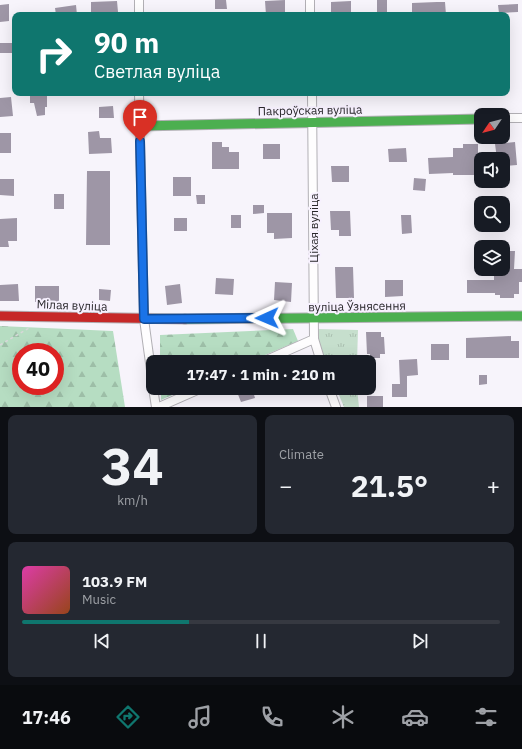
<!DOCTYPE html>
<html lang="en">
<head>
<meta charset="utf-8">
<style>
	body { margin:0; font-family:"IBM Plex Sans",sans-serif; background:#242831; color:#f1f3f6; height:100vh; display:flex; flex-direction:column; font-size:15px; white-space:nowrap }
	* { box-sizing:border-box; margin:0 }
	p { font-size:13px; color:#9ea1a6 }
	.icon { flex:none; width:22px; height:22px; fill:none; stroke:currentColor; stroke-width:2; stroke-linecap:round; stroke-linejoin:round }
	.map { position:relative; height:407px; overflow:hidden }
	.details { display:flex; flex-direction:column; gap:8px; padding:8px; background:#0d0f14; flex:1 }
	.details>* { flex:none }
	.banner { position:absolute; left:12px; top:12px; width:498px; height:84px; border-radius:8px; box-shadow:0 4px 16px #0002; background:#0f766e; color:#fff; overflow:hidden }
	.needle { width:26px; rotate:235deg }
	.buttons { position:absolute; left:474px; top:108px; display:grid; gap:8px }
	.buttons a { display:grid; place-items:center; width:36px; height:36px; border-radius:8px; background:#171b24; box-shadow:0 4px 16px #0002; font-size:20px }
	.speed { position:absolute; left:12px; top:343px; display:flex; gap:8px; font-size:20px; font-weight:700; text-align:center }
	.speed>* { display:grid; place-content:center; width:52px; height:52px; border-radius:50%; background:#171b24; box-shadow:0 4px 16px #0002; line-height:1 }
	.speed .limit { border:6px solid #d22; background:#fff; color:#111 }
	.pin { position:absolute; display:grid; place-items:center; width:34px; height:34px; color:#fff; margin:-41px -17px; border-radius:50% 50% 50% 0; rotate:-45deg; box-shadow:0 0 4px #0007 }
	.pin .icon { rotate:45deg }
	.me { position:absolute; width:44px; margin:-22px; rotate:269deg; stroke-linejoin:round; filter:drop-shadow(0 0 3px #0008) }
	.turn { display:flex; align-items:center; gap:14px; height:84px; padding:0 16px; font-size:18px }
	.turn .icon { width:52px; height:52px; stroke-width:2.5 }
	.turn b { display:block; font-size:28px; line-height:34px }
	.big { font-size:30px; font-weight:700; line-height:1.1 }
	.details .card { flex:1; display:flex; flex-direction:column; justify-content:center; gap:6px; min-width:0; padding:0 14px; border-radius:8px; background:#242831 }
	.details .dial { align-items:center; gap:0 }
	.dial b { font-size:52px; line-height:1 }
	.song { display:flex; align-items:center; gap:12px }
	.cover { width:48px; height:48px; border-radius:6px; background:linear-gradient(135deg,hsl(320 70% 55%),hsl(20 70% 35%)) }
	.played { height:4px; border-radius:2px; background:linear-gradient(90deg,#0f766e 35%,#363941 35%) }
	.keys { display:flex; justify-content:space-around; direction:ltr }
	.heat { display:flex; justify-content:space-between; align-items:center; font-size:22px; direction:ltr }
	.details .tiles { flex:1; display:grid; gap:8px; grid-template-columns:1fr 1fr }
	.card:last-child { grid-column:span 2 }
	.trip { position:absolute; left:146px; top:355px; width:230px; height:40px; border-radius:8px; background:#171b24; box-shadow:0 4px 16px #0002; font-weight:700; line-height:40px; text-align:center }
	.tabs { display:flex; height:64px; justify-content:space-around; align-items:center; background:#090b0e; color:#9ea1a6 }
	.tabs .icon { width:28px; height:28px }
	.tabs .active { color:#0f766e }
	.tabs b { font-size:18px; color:#f1f3f6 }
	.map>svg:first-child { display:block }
	.grass { fill:url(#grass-tufts) }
	.forest { fill:url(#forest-firs); fill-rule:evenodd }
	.building { fill:#9e96a6 }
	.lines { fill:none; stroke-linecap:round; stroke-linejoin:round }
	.street-casing { stroke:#b2b0b5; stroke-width:10 }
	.fast-casing { stroke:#b2b0b5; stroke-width:11 }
	.jam-casing { stroke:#b2b0b5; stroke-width:11 }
	.path { stroke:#d8d7d9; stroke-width:1.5; stroke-dasharray:3 3; stroke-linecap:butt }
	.street { stroke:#fefdfe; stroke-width:8 }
	.fast { stroke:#4caf50; stroke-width:9 }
	.jam { stroke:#c62828; stroke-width:9 }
	.route-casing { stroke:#114b97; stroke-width:10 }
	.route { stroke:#1a73e8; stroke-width:7 }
	.labels { text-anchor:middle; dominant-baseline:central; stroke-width:4; stroke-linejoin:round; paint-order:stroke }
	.street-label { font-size:12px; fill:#2a282c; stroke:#f7f1fe }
</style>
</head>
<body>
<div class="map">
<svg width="522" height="407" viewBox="0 0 522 407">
	<defs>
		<pattern id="grass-tufts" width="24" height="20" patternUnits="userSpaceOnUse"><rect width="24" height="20" fill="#c6dfcd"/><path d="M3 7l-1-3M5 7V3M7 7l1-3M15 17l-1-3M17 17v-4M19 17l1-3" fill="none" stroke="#aabfb0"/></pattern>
		<pattern id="forest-firs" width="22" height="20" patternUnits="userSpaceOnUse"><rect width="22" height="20" fill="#b6ddc2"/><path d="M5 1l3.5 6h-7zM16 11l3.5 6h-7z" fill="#9dbea7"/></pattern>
	</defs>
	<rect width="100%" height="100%" fill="#f7f4fb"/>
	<path class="grass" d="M318,329l40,1 -1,32h-32l-6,-18z
		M336,388h21l2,19h-15z"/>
	<path class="forest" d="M0,326l113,5 12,76h-125zM21,352h34v34h-34z
		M293,329l5,12 -49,21h-89v-27z
		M161,388h27l-27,12z"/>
	<path class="building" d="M215,0h11l1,9h-12z
		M285,0v15h-19l-1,-14z
		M377,0h10v15h-10z
		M117,1l1,11 -27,1v-11z
		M351,1v14h-20v-13z
		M437,2h8l1,13 -34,-1v-11z
		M9,4v17l-9,1v-17z
		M518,4v8l-19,1 -1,-8z
		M76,5l1,10h-21l-1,-7z
		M0,43h15v10h-15z
		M30,93h13v3h4v11h-2v8l-8,1 -3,-13h-4z
		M11,97l2,19 -13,1v-19z
		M113,106l1,12h-15v-11z
		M99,131l1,7h11l1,15 -23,1 -1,-22z
		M0,133h11v20h-11z
		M212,142h10v5h7v5h10v17h-27z
		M515,142l2,23 -14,1v-7h-6l-2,-15z
		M263,144h17v15h-17z
		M463,144h15v31h-25v-2l-24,1 -1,-16 25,-1v-9h10z
		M406,148l1,14h-18l-1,-13z
		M331,166h18v16h-17z
		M87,171h23v74h-24z
		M173,177h18v19h-18z
		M414,178l12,1 -1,12 -12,-1z
		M0,179h14v17l-14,-1z
		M54,194h10v15h-10z
		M196,195h9v9h-8z
		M253,205h11v8l-11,1z
		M330,211h20l1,25h-12v-6h-8z
		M267,213h25v25l-18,1v-6h-7z
		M231,215h10v13h-10z
		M401,215h10l1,18 -10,1z
		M17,218v23h-9l1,6h-9v-28z
		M174,218h13v13h-13z
		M503,251h12l-1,18h8v13h-3v12h-5v4h-14v-3h-5v-2h-28v-13h27v-6h9z
		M335,267h18l1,31h-18z
		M216,278l18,1 -1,16 -18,-1z
		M385,280h18v16l-18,1z
		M275,282l17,1 -1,19 -17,-2z
		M18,284l1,17h-19v-16z
		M180,284l2,19 -15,2 -2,-19z
		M35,286h24v16h-24z
		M99,289l12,1 -1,11 -11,-1z
		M366,332h15v5h3l1,17h-5v4h-10v-4h-3z
		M511,336v5h8v17h-53v-20z
		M431,344h18v16h-18z
		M417,359l1,16 -11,1v21h-15v-13h8l-1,-24z
		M479,375h8v9l-8,1z
		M248,388h4l3,10 -14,4 -4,-10z
		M367,396h16v11h-16z"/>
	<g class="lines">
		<defs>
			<path id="street" d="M310,0v15
				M139,15v-15
				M139,93l5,226 9,66
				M312,93l2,246 7,23
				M503,118h19
				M262,362l52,-23
				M153,388l3,19
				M329,388l7,19
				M159,407l43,-19"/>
			<path id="fast" d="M140,126l341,-7
				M185,319l337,-3"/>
			<path id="jam" d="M0,316l185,3"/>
		</defs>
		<use href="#street" class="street-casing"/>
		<use href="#fast" class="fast-casing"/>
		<use href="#jam" class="jam-casing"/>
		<path class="path" d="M0,345l29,-17"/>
		<use href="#street" class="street"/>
		<use href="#fast" class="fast"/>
		<use href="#jam" class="jam"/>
	</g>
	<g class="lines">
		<defs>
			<path id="route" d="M140,141l4,178 123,-1"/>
		</defs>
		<use href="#route" class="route-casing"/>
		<use href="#route" class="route"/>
	</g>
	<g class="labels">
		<g class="street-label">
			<text transform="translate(310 110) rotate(-1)">Пакроўская вуліца</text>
			<text transform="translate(313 228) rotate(-90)">Ціхая вуліца</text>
			<text transform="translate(72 305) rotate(2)">Мілая вуліца</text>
			<text transform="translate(357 306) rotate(-1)">вуліца Ўзнясення</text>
		</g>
	</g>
</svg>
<div class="buttons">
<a><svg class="needle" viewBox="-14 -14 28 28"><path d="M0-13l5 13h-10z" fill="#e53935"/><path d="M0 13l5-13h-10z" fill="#9ea1a6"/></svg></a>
<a><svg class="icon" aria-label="sound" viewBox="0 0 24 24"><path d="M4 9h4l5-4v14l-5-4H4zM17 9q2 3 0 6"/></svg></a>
<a><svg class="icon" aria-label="search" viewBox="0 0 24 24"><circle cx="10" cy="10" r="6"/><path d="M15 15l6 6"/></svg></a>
<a><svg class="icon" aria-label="layers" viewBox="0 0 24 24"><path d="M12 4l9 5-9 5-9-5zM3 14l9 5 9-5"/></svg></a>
</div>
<div class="speed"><div class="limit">40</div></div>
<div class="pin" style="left:140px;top:141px;background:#d93025"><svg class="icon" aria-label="arrive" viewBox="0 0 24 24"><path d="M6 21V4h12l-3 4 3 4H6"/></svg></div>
<svg class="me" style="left:267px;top:318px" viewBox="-20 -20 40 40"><path d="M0-17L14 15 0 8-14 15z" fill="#1a73e8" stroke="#fff" stroke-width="4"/></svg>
<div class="trip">17:47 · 1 min · 210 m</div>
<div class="banner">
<div class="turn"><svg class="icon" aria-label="right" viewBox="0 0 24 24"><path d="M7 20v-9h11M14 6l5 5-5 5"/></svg><div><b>90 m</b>Светлая вуліца</div></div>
</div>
</div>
<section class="details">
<div class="tiles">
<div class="card dial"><b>34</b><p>km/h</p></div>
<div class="card"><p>Climate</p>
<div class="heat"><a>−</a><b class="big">21.5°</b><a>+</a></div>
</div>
<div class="card">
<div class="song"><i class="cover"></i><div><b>103.9 FM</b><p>Music</p></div></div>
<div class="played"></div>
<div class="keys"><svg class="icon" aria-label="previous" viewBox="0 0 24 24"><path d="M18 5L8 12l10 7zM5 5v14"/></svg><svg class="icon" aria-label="pause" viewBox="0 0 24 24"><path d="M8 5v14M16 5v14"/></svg><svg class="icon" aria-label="next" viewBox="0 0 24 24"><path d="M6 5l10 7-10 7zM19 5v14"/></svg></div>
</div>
</div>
</section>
<nav class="tabs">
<b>17:46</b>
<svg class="icon active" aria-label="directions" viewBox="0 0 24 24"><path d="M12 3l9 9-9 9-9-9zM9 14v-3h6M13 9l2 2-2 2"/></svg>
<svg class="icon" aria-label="music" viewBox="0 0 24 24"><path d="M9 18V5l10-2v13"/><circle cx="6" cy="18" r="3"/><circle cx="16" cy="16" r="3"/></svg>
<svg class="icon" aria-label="phone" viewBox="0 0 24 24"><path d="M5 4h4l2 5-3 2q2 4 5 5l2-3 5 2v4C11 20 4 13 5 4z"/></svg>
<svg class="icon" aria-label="climate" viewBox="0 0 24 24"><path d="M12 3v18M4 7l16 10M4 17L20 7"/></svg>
<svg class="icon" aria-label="car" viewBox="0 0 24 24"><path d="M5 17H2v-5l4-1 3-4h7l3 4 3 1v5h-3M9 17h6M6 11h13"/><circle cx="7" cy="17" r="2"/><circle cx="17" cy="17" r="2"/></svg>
<svg class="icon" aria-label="filters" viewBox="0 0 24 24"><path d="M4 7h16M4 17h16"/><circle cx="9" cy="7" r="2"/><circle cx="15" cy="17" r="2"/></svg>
</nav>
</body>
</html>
